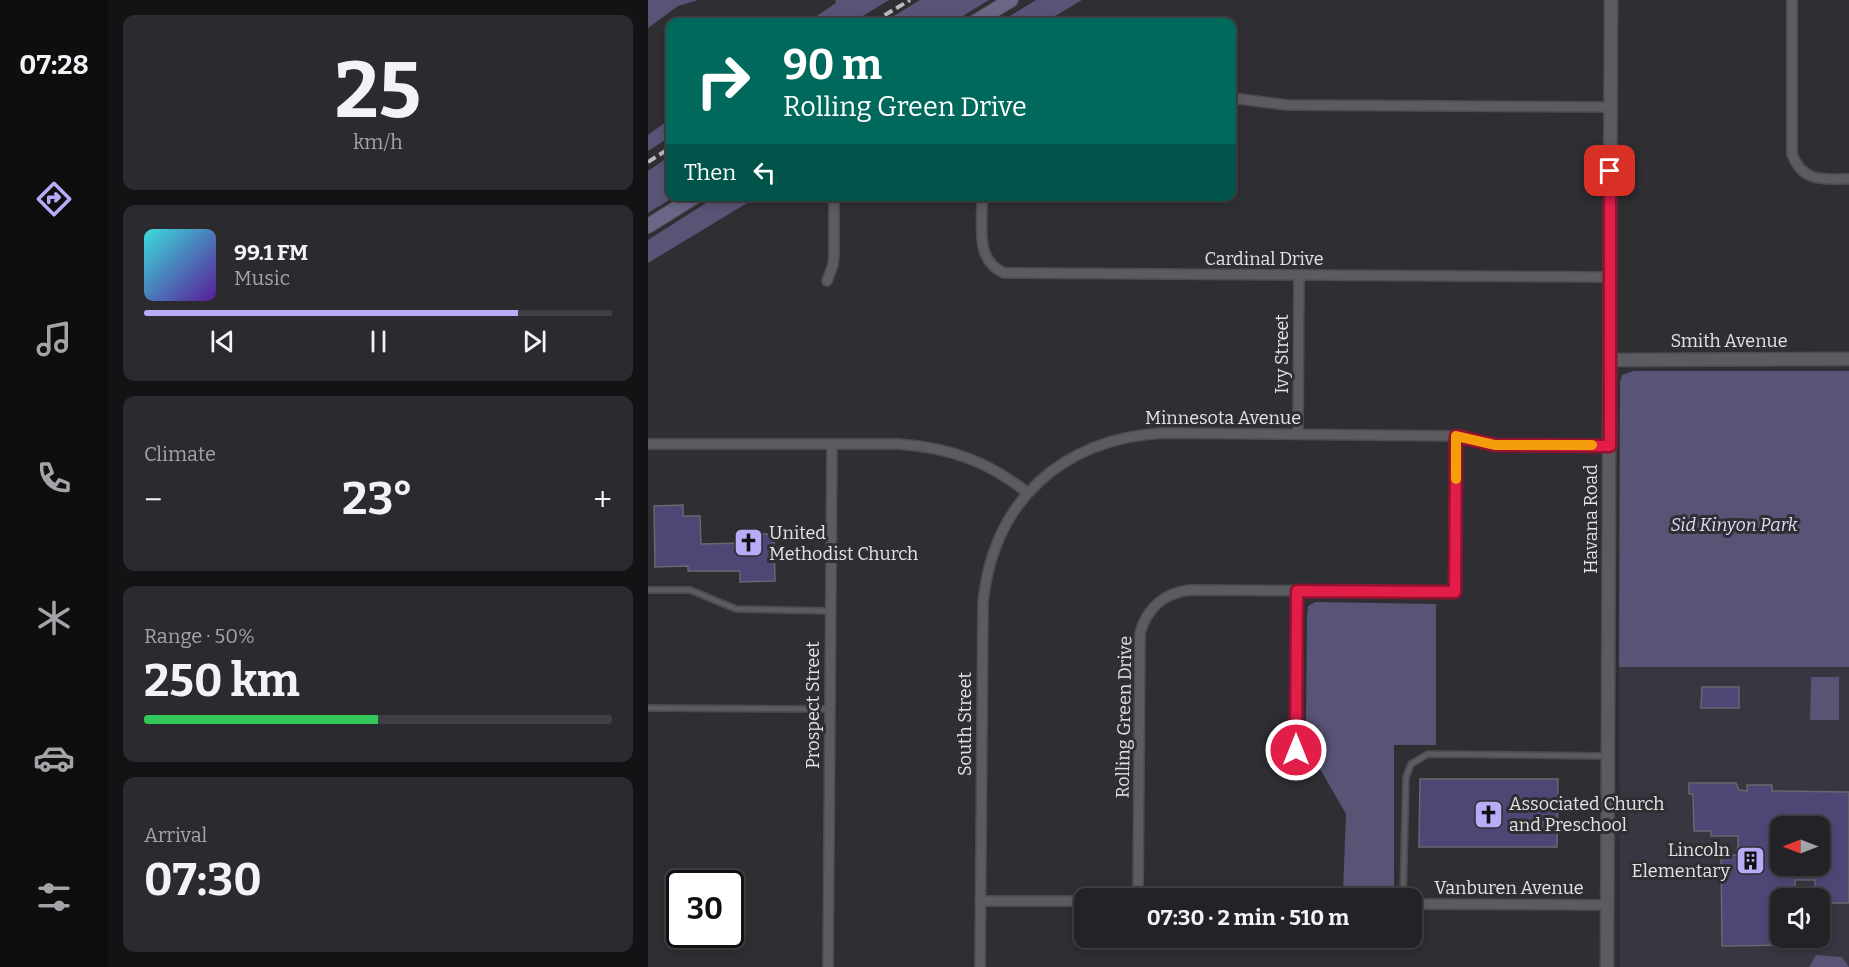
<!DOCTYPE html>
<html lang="en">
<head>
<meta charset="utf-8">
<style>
	body { margin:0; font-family:Bitter,serif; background:#2b2a2e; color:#f1f3f6; height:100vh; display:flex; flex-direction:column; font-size:22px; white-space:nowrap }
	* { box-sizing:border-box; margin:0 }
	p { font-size:20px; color:#a3a4a7 }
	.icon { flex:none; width:33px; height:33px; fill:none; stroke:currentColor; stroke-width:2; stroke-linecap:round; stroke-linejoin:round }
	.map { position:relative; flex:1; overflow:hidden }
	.side { display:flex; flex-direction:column; gap:15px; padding:15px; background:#131315; width:540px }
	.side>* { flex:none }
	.hud { position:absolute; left:18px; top:18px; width:570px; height:183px; border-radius:12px; box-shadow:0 3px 9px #0003,0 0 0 2px #403f43; background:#00695c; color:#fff; overflow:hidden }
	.needle { width:39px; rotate:270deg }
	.buttons { position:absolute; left:1122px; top:816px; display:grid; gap:12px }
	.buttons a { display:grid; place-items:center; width:60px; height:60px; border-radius:12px; background:#232226; box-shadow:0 3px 9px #0003,0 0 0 2px #403f43; font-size:30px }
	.speed { position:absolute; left:18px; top:870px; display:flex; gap:12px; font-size:30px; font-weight:700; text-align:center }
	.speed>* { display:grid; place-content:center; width:78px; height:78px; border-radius:50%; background:#232226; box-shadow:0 3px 9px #0003,0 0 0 2px #403f43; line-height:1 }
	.speed .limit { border:3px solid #111; border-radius:9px; background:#fff; color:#111 }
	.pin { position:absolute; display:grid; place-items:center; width:51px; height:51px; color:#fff; margin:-26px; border-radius:12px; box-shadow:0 3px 9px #0006 }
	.me { position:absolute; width:66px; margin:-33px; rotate:0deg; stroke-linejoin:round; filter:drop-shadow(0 0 4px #0008) }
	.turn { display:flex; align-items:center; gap:21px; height:126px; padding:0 18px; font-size:27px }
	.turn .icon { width:78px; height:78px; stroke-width:2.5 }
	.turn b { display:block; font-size:42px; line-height:51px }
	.then { display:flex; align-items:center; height:57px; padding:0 18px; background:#0003; gap:12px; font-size:22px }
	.big { font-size:45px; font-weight:700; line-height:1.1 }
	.side .tile { flex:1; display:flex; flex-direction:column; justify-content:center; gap:9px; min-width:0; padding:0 21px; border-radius:12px; background:#2b2a2e }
	.side .dial { align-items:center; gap:0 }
	.dial b { font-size:78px; line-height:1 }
	.song { display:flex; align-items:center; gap:18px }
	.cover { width:72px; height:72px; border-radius:9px; background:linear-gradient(135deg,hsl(180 70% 55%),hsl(270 70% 35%)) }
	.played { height:6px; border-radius:3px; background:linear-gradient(90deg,#b6acf8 80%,#403f43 80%) }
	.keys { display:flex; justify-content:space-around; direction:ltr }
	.heat { display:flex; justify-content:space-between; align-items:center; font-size:33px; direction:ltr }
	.charge { height:9px; border-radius:4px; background:linear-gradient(90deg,#34c759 50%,#403f43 0) }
	.trip { position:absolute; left:426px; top:888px; width:348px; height:60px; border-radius:12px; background:#232226; box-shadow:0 3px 9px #0003,0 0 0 2px #403f43; font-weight:700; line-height:60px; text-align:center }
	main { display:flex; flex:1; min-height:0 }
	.menu { display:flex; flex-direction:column; width:108px; justify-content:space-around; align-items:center; background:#0e0e0f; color:#a3a4a7 }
	.menu .icon { width:42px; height:42px }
	.menu .active { color:#b6acf8 }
	.menu b { font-size:27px; color:#f1f3f6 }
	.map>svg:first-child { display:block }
	.built { fill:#373641; fill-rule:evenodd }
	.green { fill:#585475 }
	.building { fill:#4e4775; stroke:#68676d; stroke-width:1.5; fill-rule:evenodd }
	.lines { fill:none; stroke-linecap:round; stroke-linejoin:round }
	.service-casing { stroke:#4c4b50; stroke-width:8 }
	.minor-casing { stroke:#4c4b50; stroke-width:12 }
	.tertiary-casing { stroke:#4c4b50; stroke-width:15 }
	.secondary-casing { stroke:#4c4b50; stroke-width:16 }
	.service { stroke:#5c5b61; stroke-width:4.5 }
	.minor { stroke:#5c5b61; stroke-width:9 }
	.tertiary { stroke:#5c5b61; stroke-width:12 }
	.secondary { stroke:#6b6586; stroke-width:14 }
	.rail { stroke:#bababe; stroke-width:4; stroke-dasharray:9 4.5; stroke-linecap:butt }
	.route-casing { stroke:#92132f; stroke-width:15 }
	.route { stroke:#e11d48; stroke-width:10 }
	.slow { stroke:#f59e0b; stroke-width:10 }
	.labels { text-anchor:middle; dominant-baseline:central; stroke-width:6; stroke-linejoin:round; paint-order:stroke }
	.street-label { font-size:18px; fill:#e3e3e6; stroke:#2f2e33 }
	.park-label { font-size:18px; font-style:italic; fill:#dfdcfb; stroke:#2f2e33 }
	.poi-label { font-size:18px; fill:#e3e3e6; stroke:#2f2e33; text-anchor:start }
</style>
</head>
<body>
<main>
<nav class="menu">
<b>07:28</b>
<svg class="icon active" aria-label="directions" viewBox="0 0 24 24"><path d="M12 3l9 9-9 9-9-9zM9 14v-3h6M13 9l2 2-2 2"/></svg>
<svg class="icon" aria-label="music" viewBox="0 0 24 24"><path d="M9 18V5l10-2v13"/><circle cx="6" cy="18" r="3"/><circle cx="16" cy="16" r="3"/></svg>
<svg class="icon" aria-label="phone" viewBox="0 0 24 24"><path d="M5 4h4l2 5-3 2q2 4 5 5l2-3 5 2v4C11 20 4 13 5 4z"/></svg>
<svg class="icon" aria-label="climate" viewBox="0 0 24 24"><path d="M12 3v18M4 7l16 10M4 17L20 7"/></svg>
<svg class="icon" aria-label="car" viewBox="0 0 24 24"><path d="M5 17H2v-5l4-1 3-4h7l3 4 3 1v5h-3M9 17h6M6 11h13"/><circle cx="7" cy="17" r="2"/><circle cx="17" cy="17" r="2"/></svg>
<svg class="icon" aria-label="filters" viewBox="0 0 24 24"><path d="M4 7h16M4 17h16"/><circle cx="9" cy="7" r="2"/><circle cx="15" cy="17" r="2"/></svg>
</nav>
<section class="side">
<div class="tile dial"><b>25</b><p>km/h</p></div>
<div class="tile">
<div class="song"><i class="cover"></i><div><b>99.1 FM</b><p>Music</p></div></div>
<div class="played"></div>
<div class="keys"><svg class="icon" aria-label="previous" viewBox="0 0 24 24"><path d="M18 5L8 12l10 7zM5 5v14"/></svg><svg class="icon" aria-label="pause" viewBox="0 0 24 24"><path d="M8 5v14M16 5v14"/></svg><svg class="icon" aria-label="next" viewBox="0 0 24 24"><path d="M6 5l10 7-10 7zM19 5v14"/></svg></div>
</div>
<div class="tile"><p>Climate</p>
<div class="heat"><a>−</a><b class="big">23°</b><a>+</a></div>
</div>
<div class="tile"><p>Range · 50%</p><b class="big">250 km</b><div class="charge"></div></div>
<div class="tile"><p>Arrival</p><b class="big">07:30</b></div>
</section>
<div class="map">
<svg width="1201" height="967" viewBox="0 0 1201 967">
	<rect width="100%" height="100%" fill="#2f2e33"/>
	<path class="built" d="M971,667h230v300h-229zM1132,826h40v40h-40zM1132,898h40v40h-40z"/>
	<path class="green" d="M0,0h50l-20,6 -30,22z
		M187,0h54l-36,22h-45l28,-19z
		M272,0h69l-36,22h-69z
		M388,0h46l-37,22h-45z
		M22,119v18l-22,14v-16z
		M22,156v40l4,1 -26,16v-42z
		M69,196l40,1 -109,66v-23z
		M985,371h216v296h-230l1,-284 2,-8z
		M668,602l120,2v141h-42v149l-51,-1 3,-79 -30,-52 2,-20 -12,-18 1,-108 1,-10z
		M1163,677h28v43h-29z
		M1168,955l26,2 7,10h-40z"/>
	<path class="building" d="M35,505v11h17l1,28 42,-1v-9h31l1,47 -35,1v-11h-52v-5l-33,1 -1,-61z
		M1054,687h37v21h-38z
		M772,779h138l-1,68h-138z
		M1041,783h47l3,7 8,1v-6h25v6l77,1v111h-29v-5h-5v-18h-20v18h-15v40h15v7l-73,1 -1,-91h17v-19h-27v-5h-17l-1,-37h-4zM1132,826h40v40h-40z"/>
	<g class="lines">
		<defs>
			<path id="service" d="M0,590h42l46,19 94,2
				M0,708l182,1
				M755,898l3,-121 5,-13 17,-10 178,2"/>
			<path id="minor" d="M1144,0v154c11,29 31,25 57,25
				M584,98l55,7 323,2
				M334,196c1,28 -8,64 22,77l606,4
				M179,281l6,-16 1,-9v-60
				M650,434l1,-159
				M0,444h251c52,4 88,17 129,49
				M648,750l1,-159
				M490,898l2,-265c7,-25 24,-40 50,-43l265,2 1,-156
				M332,901h104
				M764,904l195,1
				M180,967l4,-523
				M332,967l3,-364c10,-102 79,-164 180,-170l293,3 39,9h115"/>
			<path id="tertiary" d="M962,360l239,-1
				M959,967l4,-967"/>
			<path id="secondary" d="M327,22l36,-22
				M0,226l48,-30"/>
		</defs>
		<use href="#service" class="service-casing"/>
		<use href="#minor" class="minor-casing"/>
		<use href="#tertiary" class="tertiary-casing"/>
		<use href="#secondary" class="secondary-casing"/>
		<use href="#service" class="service"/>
		<use href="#minor" class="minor"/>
		<use href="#tertiary" class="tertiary"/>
		<use href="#secondary" class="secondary"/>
		<path class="rail" d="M225,22l37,-22
			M0,162l22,-14"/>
	</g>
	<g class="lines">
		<defs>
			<path id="route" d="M648,750l1,-159 158,1 1,-156 39,9 115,1v-275"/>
		</defs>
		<use href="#route" class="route-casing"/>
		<use href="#route" class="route"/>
		<path class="slow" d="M808,479v-43l39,9h97"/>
	</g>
	<defs>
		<symbol id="church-square" viewBox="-11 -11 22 22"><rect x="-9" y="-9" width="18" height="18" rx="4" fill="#b6acf8" stroke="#2f2e33"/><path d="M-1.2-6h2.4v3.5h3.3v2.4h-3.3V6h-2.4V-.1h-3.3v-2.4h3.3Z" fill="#111"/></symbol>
		<symbol id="building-square" viewBox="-11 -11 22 22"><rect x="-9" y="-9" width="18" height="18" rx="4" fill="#b6acf8" stroke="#2f2e33"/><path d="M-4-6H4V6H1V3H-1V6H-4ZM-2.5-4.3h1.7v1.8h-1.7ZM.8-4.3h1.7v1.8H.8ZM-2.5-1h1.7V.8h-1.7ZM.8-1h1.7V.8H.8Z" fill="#111"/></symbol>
	</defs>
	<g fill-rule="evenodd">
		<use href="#church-square" x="84" y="526" width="33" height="33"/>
		<use href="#church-square" x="824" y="798" width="33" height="33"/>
		<use href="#building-square" x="1086" y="844" width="33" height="33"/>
	</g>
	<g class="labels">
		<g class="street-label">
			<text x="616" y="259">Cardinal Drive</text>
			<text x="1081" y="341">Smith Avenue</text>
			<text transform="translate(634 354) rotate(-90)">Ivy Street</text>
			<text x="575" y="418">Minnesota Avenue</text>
			<text transform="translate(943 519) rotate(-90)">Havana Road</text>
			<text transform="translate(165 705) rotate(-90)">Prospect Street</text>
			<text transform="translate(476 717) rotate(-89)">Rolling Green Drive</text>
			<text transform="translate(317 724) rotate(-90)">South Street</text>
			<text x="861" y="888">Vanburen Avenue</text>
		</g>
		<g class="park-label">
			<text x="1086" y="525">Sid Kinyon Park</text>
		</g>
		<g class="poi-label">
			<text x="121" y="533">United<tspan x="121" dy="21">Methodist Church</tspan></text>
			<text x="861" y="804">Associated Church<tspan x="861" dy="21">and Preschool</tspan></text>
			<text x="1082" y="850" text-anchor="end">Lincoln<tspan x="1082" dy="21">Elementary</tspan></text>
		</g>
	</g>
</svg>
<div class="buttons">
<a><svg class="needle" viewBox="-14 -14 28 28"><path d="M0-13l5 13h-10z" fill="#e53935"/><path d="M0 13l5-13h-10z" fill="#a3a4a7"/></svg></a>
<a><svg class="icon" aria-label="sound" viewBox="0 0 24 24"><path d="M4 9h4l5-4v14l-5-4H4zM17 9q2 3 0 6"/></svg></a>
</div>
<div class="speed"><div class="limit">30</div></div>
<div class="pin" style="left:962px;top:171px;background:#d93025"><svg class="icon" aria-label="arrive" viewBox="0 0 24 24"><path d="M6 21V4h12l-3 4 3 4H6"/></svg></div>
<svg class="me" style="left:648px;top:750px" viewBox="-20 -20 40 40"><circle r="17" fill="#e11d48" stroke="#fff" stroke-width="3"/><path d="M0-11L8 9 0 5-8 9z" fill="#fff"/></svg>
<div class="trip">07:30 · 2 min · 510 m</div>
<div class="hud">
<div class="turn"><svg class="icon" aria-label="right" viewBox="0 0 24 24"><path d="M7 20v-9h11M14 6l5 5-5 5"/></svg><div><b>90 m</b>Rolling Green Drive</div></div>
<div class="then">Then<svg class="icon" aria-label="left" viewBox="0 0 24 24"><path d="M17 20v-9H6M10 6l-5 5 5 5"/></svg></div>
</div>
</div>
</main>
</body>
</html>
